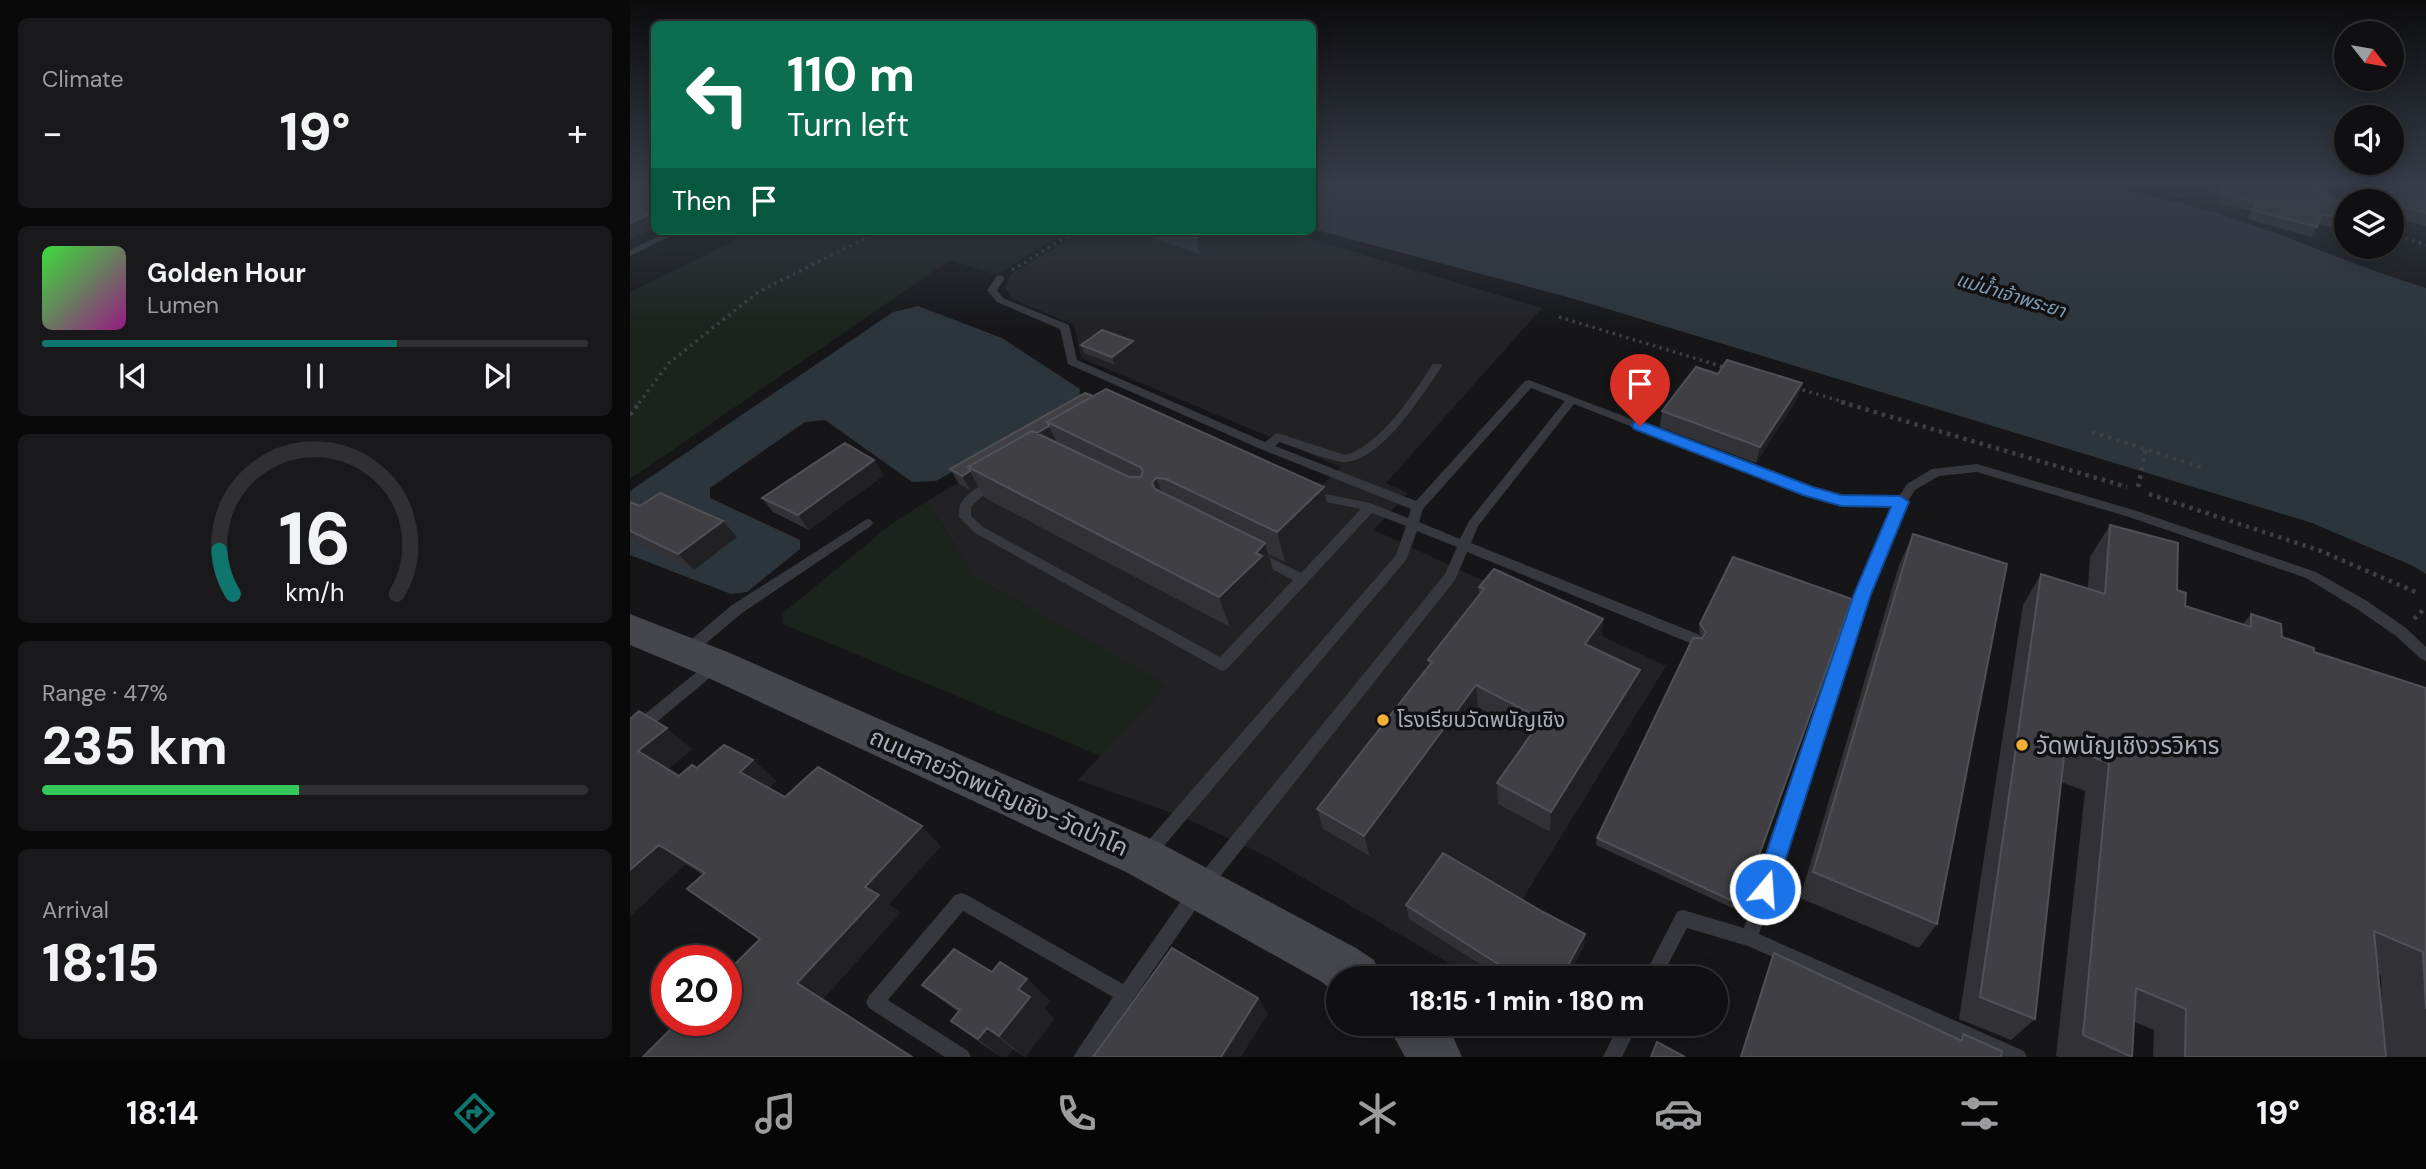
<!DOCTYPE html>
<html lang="en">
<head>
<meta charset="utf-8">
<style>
	body { margin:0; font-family:"DM Sans","Noto Sans Thai",sans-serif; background:#19191b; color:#f1f3f6; height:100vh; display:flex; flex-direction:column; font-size:26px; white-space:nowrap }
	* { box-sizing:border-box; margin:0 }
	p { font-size:23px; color:#9c9d9f }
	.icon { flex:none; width:38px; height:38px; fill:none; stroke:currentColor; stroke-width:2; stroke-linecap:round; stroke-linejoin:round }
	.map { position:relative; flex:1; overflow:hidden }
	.drawer { display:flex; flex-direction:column; gap:18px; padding:18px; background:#09090a; width:630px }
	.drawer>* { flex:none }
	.top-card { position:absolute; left:21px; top:21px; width:665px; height:214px; border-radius:10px; box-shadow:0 4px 18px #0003,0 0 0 2px #303032; background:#0b6e4f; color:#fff; overflow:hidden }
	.needle { width:46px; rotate:121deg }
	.tools { position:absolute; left:1704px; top:21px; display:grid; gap:14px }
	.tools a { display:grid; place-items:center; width:70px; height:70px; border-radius:50%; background:#101012; box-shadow:0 4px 18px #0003,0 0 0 2px #303032; font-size:35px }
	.speed { position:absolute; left:21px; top:945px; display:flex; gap:14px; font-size:35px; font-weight:700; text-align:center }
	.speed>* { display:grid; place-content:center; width:91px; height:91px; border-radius:50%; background:#101012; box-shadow:0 4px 18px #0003,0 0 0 2px #303032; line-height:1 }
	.speed .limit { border:10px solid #d22; background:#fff; color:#111 }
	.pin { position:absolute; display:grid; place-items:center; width:60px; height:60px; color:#fff; margin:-72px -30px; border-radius:50% 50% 50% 0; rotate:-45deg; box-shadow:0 0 7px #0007 }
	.pin .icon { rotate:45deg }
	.me { position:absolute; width:77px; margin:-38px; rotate:18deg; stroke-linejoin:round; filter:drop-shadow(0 0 5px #0008) }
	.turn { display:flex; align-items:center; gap:24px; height:147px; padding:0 21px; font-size:32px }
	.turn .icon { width:91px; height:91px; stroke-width:2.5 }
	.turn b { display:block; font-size:49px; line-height:60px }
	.then { display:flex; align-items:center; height:66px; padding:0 21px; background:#0003; gap:14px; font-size:26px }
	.big { font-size:52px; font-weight:800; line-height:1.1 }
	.drawer .tile { flex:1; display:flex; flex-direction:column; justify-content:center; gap:10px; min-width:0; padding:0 24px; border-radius:10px; background:#19191b }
	.drawer .dial { align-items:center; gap:0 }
	.dial svg { height:182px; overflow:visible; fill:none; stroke:#303032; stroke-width:7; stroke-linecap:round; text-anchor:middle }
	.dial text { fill:#f1f3f6; stroke:none }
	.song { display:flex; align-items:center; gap:21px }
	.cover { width:84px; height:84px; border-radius:10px; background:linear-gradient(135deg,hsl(120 70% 55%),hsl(310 70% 35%)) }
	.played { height:7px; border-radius:4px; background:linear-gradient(90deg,#0f766e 65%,#303032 65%) }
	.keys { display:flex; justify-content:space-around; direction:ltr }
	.heat { display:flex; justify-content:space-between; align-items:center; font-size:38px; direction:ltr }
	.charge { height:10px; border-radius:5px; background:linear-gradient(90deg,#34c759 47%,#303032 0) }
	.trip { position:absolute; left:696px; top:966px; width:402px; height:70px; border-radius:35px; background:#101012; box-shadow:0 4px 18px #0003,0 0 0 2px #303032; font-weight:800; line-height:70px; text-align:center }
	.menu { display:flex; height:112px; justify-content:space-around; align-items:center; background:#060607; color:#9c9d9f }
	.menu .icon { width:49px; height:49px }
	.menu .active { color:#0f766e }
	.menu b { font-size:32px; color:#f1f3f6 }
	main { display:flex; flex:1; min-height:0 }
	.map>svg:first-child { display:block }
	.built { fill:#222225 }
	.green { fill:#1c231d }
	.water { fill:#2c353c }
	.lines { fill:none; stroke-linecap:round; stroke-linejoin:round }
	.path-far1 { stroke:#3d3f44; stroke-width:3.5; stroke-dasharray:2.5 4.5; stroke-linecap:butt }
	.path { stroke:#3d3f44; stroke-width:4.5; stroke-dasharray:3.5 5; stroke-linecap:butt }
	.service { fill:#37383d; fill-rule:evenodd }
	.minor { fill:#37383d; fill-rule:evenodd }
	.secondary { fill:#45474d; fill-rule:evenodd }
	.wall { fill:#323236; fill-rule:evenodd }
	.shaded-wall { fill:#212124 }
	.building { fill:#3f3f44; stroke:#4f5156; stroke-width:2 }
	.route { fill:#1a73e8; stroke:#114b97; stroke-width:2 }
	.poi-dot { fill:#f2b134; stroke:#111113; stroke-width:2.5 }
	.labels { text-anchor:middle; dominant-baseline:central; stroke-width:7; stroke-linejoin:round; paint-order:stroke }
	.far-water-label { font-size:19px; font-style:italic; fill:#7f9bb3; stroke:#111113 }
	.poi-label { font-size:21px; fill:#a8adb8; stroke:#111113; text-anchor:start }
	.near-poi-label { font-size:24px; fill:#a8adb8; stroke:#111113; text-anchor:start }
	.near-street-label { font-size:24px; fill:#a8adb8; stroke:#111113 }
</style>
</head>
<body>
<main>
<section class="drawer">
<div class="tile"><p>Climate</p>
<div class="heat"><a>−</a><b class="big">19°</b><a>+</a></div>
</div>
<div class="tile">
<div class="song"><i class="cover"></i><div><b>Golden Hour</b><p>Lumen</p></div></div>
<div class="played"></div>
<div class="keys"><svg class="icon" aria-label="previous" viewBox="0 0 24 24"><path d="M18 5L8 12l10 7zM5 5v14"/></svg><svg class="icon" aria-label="pause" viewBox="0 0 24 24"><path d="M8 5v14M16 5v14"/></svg><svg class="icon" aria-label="next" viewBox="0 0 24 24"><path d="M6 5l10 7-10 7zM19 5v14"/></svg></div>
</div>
<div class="tile dial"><svg viewBox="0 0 100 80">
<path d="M14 69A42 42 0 1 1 86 69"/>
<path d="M14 69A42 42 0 0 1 8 50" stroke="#0f766e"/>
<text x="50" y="56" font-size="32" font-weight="700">16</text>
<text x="50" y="72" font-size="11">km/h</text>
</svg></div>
<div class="tile"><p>Range · 47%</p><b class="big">235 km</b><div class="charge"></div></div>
<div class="tile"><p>Arrival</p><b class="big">18:15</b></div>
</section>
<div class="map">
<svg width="1796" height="1057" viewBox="0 0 1796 1057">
	<rect width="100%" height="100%" fill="#161618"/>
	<path class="built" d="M452,231h202l258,77 -156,175 22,10 -34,37 292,136 -192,312 -206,-121 -87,-41 -103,-36 88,-95 -191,-108 -48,-76 185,-108 207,95 22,-21 -260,-109 -7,-33 -62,-26 -7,-11 6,-14z"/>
	<path class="green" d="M116,231h322l-72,44 -46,-15 -320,219v-187l119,-59z
		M297,501l48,76 192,108 -66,71 -318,-132 -1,-10 108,-89z"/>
	<path class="water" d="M682,184h792c41,11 84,20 125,33 67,21 130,51 197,71v286l-13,-8 -101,-43 -734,-223 -265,-71z
		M288,306l84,32 78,51 -1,13 -143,79 -24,1 -87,-62 -20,2 -95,66v10l90,42v9l-53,43 -16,2 -101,-39v-64l263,-179z"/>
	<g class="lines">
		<path class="path-far1" d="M1534,204l18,3 -2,-23
			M1762,234l34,11
			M382,270l64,-39
			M929,317l168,51
			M1166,388l51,15
			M9,403l30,-40 89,-71 122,-61"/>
		<path class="path" d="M1211,402l286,85
			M0,415l10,-13
			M1462,432l111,36
			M1508,487l8,-38
			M1519,494l172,57 99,43
			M1784,619l12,-12"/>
		<path class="service" d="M40,231h11l-51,25v-6z
			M370,275l5,3 -8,12 6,8 66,27 8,35 188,82 12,-9 68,22c36,-10 68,-61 88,-91h8l1,2c-20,29 -57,91 -95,96 -11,2 -54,-16 -68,-20l-4,4 141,55 109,-120 4,-1 283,108 29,9 57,1 9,-14 25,-15 45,-5 160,47 179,61 51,29 39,27 20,19v14l-5,-2 -25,-23 -39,-27 -51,-31 -177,-61 -152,-45 -38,4 -24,14 -8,13 -37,91 -111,340 265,117 3,6h-30l-249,-111 -61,-18 -26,50h-18l34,-66 6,-2 61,18 112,-334 37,-88 -52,-1 -37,-11 -230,-90 -96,122 -7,17 229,92 2,4 -2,4 -5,1 -5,-1 -223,-91 -12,28 -248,313 -114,164h-20l40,-60 -150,-86 -75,89 80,51 3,6h-26l-76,-49 -3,-6 3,-6 86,-101 6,-2 6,2 156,89 72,-103 250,-307 12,-27 -40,-16 -11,29 -254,300 -6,3 -6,-3 -2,-5 2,-5 256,-295 10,-29 -34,-13 -145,156 -5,2 -247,-138 -16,-16c0,-2 0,-10 1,-12 5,-12 27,-25 39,-24l2,3 -2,3 -19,11 -9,9v9l12,11 237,130 73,-77 -38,-20 -2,-3 2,-3h8l38,19 60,-64 -55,-11 -2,-3 2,-3 4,-1 60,12 38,15 3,-9 -148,-59 -195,-86 -8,-35 -63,-27 -10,-12 10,-14zM901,388l34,13 -96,120 -9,18 -41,-17 4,-13z
			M237,519l4,1 2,3 -2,3 -129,87 -51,43 -5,2 -5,-2 -2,-4 2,-4 51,-43z
			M83,661l5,2 2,4 -2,4 -83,69 -5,1v-15l78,-63z
			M989,1024h19l-16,33h-19z"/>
		<path class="minor" d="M1682,184h17l-5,6 23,14v13l-39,-22 -2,-4z"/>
		<path class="secondary" d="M0,614l100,39 430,190 196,105 18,12 7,18h-42l-1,18 -16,-14 -194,-109 -426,-198 -72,-30z
			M757,1024h57l10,15 8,18h-57z"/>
	</g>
	<path class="wall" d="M1577,184h104l2,4 25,30 -7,9 -13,-3 -7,13 -63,-18 3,-8 -34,-8 2,-10 -12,-2z
		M1734,184h62v42l-34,-9v-16h-29z
		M520,231h81l-31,23 -47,-15z
		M503,341l3,9 -21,15 -31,-12 -3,-8z
		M1088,374l84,9 -5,16 -41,64 -96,-36 2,-16z
		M455,393l245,125 -45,44 -16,-8 5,20 -5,5 2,7 -41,41 -245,-129 -7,-12 -8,4 -11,-6 -9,-15z
		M254,475l-75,55 -36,-18 -11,-14z
		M0,502l10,4 83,15 14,16 -43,33 -64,-30z
		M1480,525l67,65 8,16 58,18 8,-10 31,23 32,15 112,36v369h-273l1,-27 -20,-8 -3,35h-73l-2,-1 29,-265 -24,-9 -26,237 -24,21 -52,-21 64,-414 18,-31 47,14 2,-31zM1748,974l3,2 1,43z
		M1283,534l24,390 -18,24 -119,-50 99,-333z
		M849,587l124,32 -2,23 -6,7 45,21 -4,23 -86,139 -52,-28 -1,-21 34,-48 -53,-28 -108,149 -47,-27 -6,-20 112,-142 -1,-7 51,-65z
		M1222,599l-113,312 -143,-66 1,-7 105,-201 -3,-5 1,-8z
		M0,719l62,30 -24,20 11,7 18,-8 56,-8 23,21 -7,7 16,9 156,49 -52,58 11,9 -77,86 -180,58 117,-118 -57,-64 -17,-11 -56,52z
		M776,905l137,7 42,22 -1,12 -17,32h-65l-93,-59z
		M1144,953l184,86 5,-5 38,23h-261l30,-95z
		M362,972l35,7 23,22 -6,8 10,10 -29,38 -12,-8 -6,8h-6l-22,-15 -28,-21 7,-9 -36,-27z"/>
	<path class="shaded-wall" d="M24,212v17l-24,10v-16z
		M576,231h25l-31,23 -4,-16z
		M503,341l3,9 -21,15 -3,-8z
		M1172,383l-5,16 -41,64 4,-16z
		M419,426l7,15 -66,38 -17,-9z
		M244,460l10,15 -75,55 -11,-15z
		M340,471l8,15 -8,4 -8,-14z
		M526,478l12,31 -4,5 -12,-31z
		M694,487l6,31 -45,44 -8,-30z
		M93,521l14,16 -43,33 -16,-16z
		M635,543l9,31 -5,5 2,7 -41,41 -11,-30 37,-44z
		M973,619l-2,23 -18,25 2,-23z
		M1010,670l-4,23 -86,139 1,-20z
		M846,685l2,22 -108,149 -6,-20z
		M37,728l25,21 -28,23 -26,-21z
		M123,760l23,21 -12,12 -24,-21z
		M292,826l19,20 -52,58 11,9 -77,86 -26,-16 68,-96z
		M29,845l27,19 -56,52v-46z
		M955,934l-1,12 -17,32h-6z
		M397,979l23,22 -6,8 10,10 -29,38 -26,-21 19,-47z
		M628,998l10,16 -27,43h-20z
		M357,1028l26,21 -6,8h-6l-23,-18z"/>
	<path class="building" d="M0,184h24v28l-24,11z
		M1593,184h88l2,4 29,17 -4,13 -17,-4 -4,13 -64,-17 3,-8 -34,-8z
		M1740,184h56v29l-34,-9v-3h-13l-10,-2z
		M543,231h33l-10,7z
		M472,330l31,11 -21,16 -31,-12z
		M1097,360l75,23 -42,64 -98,-36 34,-44 22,7z
		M476,389l218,98 -47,45 -111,-53 -10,-1 -4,5 3,6 110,54 -9,10 6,3 -43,41 -251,-130 64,-36 97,46h12l2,-6 -3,-4 -93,-45z
		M455,393l8,3 -46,26 2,4 -12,7 -5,-2 -64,36 2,4 -8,5 -12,-7z
		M215,443l29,17 -76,55 -36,-17z
		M30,493l63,28 -45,33 -48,-23v-29l10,4z
		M1480,525l68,18 -1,47 9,3 -1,13 66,21v-13l30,10 1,13 32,11v4l112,36v321l-3,-57 -49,-21 12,126h-201l1,-48 -50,-21 -4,69 -49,-22 26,-272 -44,-16 -30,272 -55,-22 61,-423 64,20z
		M1283,534l94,30 -70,360 -124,-52z
		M1103,557l119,42 -111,306 -144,-67 96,-200h9l4,-6 -6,-8z
		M864,569l109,50 -18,25 55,26 -89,142 -54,-29 45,-64 -66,-34 -112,151 -47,-27 115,-147 -4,-2 56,-71 -5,-2z
		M9,711l28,17 -29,23 41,25 13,-11 5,3 27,-23 29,15 -13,12 45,25 33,-30 104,59 -57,61 14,8 -82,88 115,74h-269l37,-37h46v-47l34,-34 -73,-50 18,-16 -46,-28 -29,25v-151z
		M813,853l100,59 42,22 -24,44h-48l-6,-3 2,-4 -103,-66z
		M542,948l86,50 -37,59h-128z
		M324,949l38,23 8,-10 27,17 -9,10 12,8 -31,39 -12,-8 -9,11 -27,-18 9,-11 -38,-25z
		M1144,953l188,88 1,-7 39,17 -1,6h-260z
		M1027,1042l28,15h-34z"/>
	<linearGradient id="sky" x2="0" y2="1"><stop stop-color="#0c0c0d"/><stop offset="0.55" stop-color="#363c48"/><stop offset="1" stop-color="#363c48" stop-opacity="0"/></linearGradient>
	<rect width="1796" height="332" fill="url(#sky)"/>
	<path class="route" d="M1010,421l173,66 28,8 60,1 8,6 -38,92 -95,295 -4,8 -7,3 -8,-3 -3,-8 100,-295 37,-87 -50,-1 -38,-11 -169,-66 -2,-3 2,-4z"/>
	<g class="poi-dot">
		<circle cx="753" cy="720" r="7"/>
		<circle cx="1392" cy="745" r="7"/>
	</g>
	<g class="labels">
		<g class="far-water-label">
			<text transform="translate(1381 295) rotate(17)">แม่น้ำเจ้าพระยา</text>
		</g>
		<g class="poi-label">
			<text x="767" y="720">โรงเรียนวัดพนัญเชิง</text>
		</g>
		<g class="near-poi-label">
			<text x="1406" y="745">วัดพนัญเชิงวรวิหาร</text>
		</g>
		<g class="near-street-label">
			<text transform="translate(369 792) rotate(24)">ถนนสายวัดพนัญเชิง-วัดป่าโค</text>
		</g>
	</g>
</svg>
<div class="tools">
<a><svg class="needle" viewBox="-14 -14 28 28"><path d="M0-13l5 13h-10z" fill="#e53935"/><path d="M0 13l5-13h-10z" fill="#9c9d9f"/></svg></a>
<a><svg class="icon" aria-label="sound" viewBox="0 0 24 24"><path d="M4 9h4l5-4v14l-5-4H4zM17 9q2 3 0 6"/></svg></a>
<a><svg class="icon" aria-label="layers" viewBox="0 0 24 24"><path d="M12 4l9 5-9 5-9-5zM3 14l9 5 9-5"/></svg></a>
</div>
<div class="speed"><div class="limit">20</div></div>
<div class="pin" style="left:1010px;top:426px;background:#d93025"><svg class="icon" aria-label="arrive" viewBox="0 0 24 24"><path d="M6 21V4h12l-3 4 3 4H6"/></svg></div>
<svg class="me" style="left:1135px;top:889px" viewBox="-20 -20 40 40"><circle r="17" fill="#1a73e8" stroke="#fff" stroke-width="3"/><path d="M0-11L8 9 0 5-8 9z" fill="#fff"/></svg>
<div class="trip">18:15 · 1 min · 180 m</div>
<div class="top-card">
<div class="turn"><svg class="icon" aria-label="left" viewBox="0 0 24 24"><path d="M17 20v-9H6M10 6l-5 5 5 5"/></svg><div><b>110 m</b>Turn left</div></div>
<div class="then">Then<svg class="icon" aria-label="arrive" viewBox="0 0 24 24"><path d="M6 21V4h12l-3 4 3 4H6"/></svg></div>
</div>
</div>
</main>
<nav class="menu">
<b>18:14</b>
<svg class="icon active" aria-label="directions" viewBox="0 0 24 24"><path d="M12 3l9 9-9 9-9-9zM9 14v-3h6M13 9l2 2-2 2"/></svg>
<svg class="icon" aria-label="music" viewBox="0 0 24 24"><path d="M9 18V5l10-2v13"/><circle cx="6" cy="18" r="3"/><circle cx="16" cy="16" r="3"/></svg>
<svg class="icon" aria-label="phone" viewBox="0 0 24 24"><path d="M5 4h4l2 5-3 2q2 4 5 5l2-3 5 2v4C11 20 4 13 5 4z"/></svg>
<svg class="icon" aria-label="climate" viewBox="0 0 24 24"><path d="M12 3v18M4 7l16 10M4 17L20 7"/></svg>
<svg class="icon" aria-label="car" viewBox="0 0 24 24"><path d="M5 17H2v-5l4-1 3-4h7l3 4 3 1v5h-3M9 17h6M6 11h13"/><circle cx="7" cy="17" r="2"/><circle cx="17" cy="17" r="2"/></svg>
<svg class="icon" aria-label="filters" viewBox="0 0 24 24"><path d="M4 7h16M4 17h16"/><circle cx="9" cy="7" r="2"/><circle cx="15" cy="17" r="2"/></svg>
<b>19°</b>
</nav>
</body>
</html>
